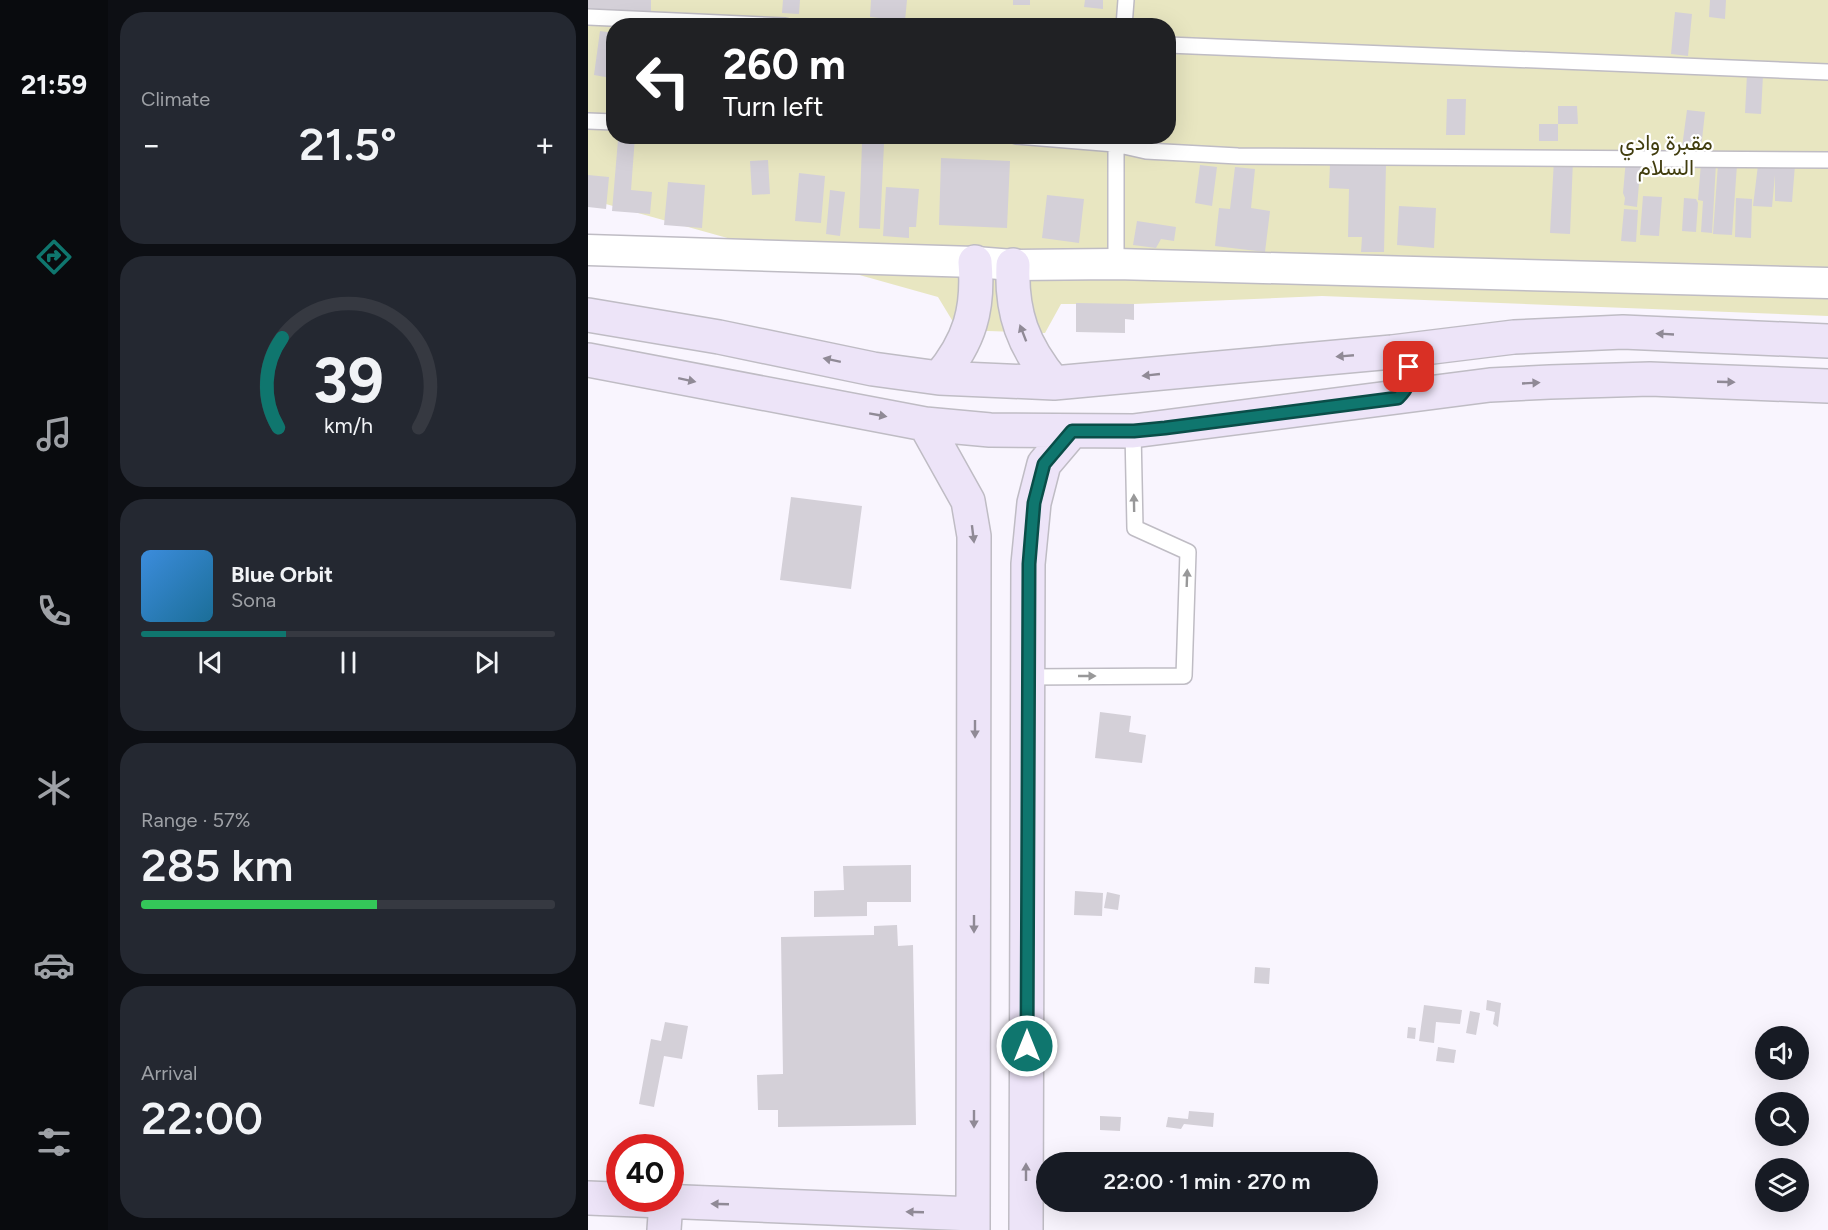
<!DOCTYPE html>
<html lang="en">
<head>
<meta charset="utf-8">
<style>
	body { margin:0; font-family:Figtree,Vazirmatn,sans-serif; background:#242831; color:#f1f3f6; height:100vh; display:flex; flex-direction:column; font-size:22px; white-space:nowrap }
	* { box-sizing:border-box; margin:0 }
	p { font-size:20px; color:#9ea1a6 }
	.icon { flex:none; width:33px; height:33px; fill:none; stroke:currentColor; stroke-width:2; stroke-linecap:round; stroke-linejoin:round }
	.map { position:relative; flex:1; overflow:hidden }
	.side { display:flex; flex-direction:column; gap:12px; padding:12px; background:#0d0f14; width:480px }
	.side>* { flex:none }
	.guide { position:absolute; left:18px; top:18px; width:570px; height:126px; border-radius:24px; box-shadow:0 6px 24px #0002; background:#202124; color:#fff; overflow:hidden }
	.tools { position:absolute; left:1167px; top:1026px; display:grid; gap:12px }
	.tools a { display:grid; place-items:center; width:54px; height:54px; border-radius:50%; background:#171b24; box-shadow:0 6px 24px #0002; font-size:30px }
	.speed { position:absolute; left:18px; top:1134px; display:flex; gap:12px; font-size:30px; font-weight:700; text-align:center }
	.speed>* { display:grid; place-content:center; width:78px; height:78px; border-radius:50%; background:#171b24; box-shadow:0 6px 24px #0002; line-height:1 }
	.speed .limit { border:9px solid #d22; background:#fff; color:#111 }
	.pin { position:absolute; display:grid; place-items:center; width:51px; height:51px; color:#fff; margin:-26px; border-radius:12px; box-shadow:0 3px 9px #0006 }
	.me { position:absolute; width:66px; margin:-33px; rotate:0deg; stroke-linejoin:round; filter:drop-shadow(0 0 4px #0008) }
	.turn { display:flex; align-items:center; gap:21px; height:126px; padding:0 18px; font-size:27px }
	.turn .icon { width:78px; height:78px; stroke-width:2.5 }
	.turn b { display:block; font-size:42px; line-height:51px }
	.big { font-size:45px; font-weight:600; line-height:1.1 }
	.side .card { flex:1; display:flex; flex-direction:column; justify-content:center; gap:9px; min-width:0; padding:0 21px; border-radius:24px; background:#242831 }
	.side .dial { align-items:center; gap:0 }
	.dial svg { height:156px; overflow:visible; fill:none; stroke:#363941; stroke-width:7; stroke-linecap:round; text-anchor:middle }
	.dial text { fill:#f1f3f6; stroke:none }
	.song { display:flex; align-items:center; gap:18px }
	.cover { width:72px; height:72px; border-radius:9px; background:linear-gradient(135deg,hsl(210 70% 55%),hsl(200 70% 35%)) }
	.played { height:6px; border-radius:3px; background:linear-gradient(90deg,#0f766e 35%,#363941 35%) }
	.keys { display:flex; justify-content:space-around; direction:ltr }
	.heat { display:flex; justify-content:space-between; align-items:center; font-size:33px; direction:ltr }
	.charge { height:9px; border-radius:4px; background:linear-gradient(90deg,#34c759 57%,#363941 0) }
	.trip { position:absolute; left:448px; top:1152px; width:342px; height:60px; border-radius:30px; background:#171b24; box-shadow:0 6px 24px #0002; font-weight:600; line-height:60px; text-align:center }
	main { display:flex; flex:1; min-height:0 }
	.tabs { display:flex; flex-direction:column; width:108px; justify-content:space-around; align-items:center; background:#090b0e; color:#9ea1a6 }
	.tabs .icon { width:42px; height:42px }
	.tabs .current { color:#0f766e }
	.tabs b { font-size:27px; color:#f1f3f6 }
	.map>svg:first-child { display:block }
	.green { fill:#e8e6c1; fill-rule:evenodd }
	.building { fill:#d4d0d8 }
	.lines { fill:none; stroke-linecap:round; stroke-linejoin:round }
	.lane-casing { stroke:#bfbcc4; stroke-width:18 }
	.street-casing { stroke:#bfbcc4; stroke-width:33 }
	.secondary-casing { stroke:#bfbcc4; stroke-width:36 }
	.lane { stroke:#fff; stroke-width:15 }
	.street { stroke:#fff; stroke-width:30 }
	.secondary { stroke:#ede4f8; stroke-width:33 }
	.oneway { fill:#908a96 }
	.oneway2 { fill:#989899 }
	.route-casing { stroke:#0a4d48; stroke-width:15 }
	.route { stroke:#0f766e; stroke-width:10 }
	.labels { text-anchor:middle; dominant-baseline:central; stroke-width:4.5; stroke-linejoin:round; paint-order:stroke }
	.park-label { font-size:22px; fill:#413d0e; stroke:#fff }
</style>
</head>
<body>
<main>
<nav class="tabs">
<b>21:59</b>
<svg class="icon current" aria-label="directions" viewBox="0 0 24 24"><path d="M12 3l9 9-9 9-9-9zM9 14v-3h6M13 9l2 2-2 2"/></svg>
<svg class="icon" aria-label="music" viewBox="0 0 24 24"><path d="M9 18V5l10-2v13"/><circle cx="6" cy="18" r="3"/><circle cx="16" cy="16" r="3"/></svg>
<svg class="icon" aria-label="phone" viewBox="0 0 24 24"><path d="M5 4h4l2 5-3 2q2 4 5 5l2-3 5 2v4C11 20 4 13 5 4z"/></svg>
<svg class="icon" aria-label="climate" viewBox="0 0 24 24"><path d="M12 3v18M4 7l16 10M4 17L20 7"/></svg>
<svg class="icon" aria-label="car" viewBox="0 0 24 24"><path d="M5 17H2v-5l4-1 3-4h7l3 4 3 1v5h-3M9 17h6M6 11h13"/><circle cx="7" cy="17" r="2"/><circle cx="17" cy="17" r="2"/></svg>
<svg class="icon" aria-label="filters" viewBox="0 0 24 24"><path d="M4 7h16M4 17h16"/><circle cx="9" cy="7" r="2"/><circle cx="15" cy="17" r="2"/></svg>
</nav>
<section class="side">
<div class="card"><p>Climate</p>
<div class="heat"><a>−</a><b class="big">21.5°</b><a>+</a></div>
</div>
<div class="card dial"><svg viewBox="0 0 100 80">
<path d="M14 69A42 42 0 1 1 86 69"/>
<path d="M14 69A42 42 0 0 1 16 23" stroke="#0f766e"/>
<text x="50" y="56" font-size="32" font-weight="700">39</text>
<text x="50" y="72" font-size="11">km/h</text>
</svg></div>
<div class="card">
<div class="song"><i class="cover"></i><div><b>Blue Orbit</b><p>Sona</p></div></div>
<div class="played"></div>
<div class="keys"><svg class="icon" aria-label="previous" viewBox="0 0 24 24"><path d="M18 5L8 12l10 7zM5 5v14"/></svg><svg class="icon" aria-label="pause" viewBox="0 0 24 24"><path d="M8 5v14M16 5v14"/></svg><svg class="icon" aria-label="next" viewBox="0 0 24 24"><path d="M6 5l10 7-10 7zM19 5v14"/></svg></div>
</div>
<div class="card"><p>Range · 57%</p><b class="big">285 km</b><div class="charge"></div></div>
<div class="card"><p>Arrival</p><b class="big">22:00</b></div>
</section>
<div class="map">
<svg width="1240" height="1230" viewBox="0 0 1240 1230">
	<rect width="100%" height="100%" fill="#f9f5fe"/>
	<path class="green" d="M0,0h1240v316l-506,-20 -188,8h-73l-16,29 -87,-3 -20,-33 -350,-98zM26,26h554v110h-554z"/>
	<path class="building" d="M0,0h63v12l-63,-3z
		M195,0h17l-1,14 -17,-1z
		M283,0h36l-2,21 -35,-4z
		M425,0h17v5h-17z
		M497,0h18v9l-19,-2z
		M1122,0h16l-1,19 -16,-2z
		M1087,12l17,2 -4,42 -17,-2z
		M12,31l14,2 -3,45 -17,-3z
		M1159,74l16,1 -2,39 -16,-1z
		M859,99h19l-1,36h-19z
		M970,106h19l1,18h-20v17h-19v-17h19z
		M1099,110l18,2 -4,37 -19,-2z
		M47,137l-4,53 21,2 -2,22 -38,-3 6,-71z
		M274,143l22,1 -4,85 -21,-1z
		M353,158l69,3 -3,67 -68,-3z
		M966,159l19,1 -3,74 -20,-1z
		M1038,159l15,2 -4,46 -13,-2 1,-7 -2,-5z
		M180,160l2,34 -18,1 -2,-34z
		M1113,163l15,1 -4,69 -11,-1 2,-31 -5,-1z
		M742,164l56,1 -2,87h-23l1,-15h-14l1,-48 -20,-1z
		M1130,164l19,1 -5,70 -19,-1z
		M612,165l17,2 -5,39 -17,-3z
		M1170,165h37l-3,37 -17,-1v-26l-3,32 -19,-1z
		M647,167l20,2 -4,39 19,3 -5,41 -50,-6 4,-38 11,1z
		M211,173l26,3 -4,47 -26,-2z
		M0,175l21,2 -3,32 -18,-2z
		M80,182l37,3 -3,43 -38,-3z
		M298,187l33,2 -3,38h-7v11l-26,-2z
		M242,190l15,2 -5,44 -14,-2z
		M459,195l37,4 -5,44 -37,-5z
		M1055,196l19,1 -3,39 -19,-1z
		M1096,198l12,1 2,4 -2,29 -14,-1z
		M1148,198l16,1 -1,39 -16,-1z
		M811,206l37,2 -2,40 -37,-3z
		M1036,209l14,1 -2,32 -15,-1z
		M549,221l39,6 -2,14 -13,-2 -5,9 -23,-3z
		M488,303l58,1v16l-9,-1v14l-49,-1z
		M203,497l71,9 -11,83 -71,-9z
		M512,712l31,4 -2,16 17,3 -4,28 -47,-5z
		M323,865v37h-44v14l-53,1v-26l30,-1 -1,-24z
		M487,891l28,2 -1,23 -28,-1z
		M519,892l13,3 -2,15 -14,-2z
		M309,925l1,21 15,-1 3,180 -138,2v-17h-20l-1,-35 26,-1 -2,-137 93,-2v-9z
		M667,967l15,1 -1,16 -15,-1z
		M899,1000l14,3 -3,24 -5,-3 2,-12 -9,-2z
		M836,1005l38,5 -2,14 -24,-2 -2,21 -15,-2z
		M882,1011l10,2 -4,22 -10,-2z
		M77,1022l23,4 -6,33 -18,-3 -10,51 -15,-3 12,-65 10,2z
		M820,1027l8,1 -1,11 -8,-1z
		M850,1047l18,3 -2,13 -18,-2z
		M601,1111l25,2 -1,14 -29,-3 -3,5 -15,-2 2,-10 20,2z
		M512,1116l21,1 -1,14 -20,-1z"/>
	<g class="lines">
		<defs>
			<path id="lane" d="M0,17l197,9
				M536,26l2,-26
				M580,45l660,27
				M0,121l26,1
				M428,136l99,8 31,7 92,5 590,4
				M528,136v128
				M440,677l156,-1 4,-124 -53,-24 -2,-97"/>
			<path id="street" d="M0,250l387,12 38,3 103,-1 712,19"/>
			<path id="secondary" d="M425,265c-2,48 10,81 41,118
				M0,315l131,22 154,32 66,9 115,5 338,-31 122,-15 109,-5 205,9
				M0,360l337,64 65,6 143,1 357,-46 60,-3 100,-3 178,7
				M351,378c31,-37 40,-69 36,-116
				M337,424l43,77 6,35 -1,694
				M0,1198l385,16
				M76,1230l2,-29
				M438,1230l2,-666 6,-61 10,-39 28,-33"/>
		</defs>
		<use href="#lane" class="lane-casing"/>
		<use href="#street" class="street-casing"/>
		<use href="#secondary" class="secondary-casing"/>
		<use href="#lane" class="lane"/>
		<use href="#street" class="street"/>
		<use href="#secondary" class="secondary"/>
	</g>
	<defs><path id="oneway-solid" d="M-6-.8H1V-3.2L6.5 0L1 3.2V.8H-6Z" transform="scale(1.5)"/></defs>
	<g class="oneway">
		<use href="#oneway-solid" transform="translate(435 333) rotate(-111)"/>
		<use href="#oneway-solid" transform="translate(1077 334) rotate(-177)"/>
		<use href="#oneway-solid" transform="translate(757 356) rotate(175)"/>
		<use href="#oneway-solid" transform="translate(244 360) rotate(-168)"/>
		<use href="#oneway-solid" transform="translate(563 375) rotate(174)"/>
		<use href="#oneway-solid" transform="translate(99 380) rotate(12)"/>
		<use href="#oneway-solid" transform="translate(1138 382) rotate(2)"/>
		<use href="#oneway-solid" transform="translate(943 383) rotate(-3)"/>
		<use href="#oneway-solid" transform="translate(290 415) rotate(10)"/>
		<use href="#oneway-solid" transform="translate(385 534) rotate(83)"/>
		<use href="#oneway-solid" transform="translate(387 729) rotate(90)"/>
		<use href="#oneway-solid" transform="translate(386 924) rotate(90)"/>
		<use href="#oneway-solid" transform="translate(386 1119) rotate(90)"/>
		<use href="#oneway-solid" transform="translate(438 1172) rotate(-90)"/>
		<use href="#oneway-solid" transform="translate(132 1204) rotate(-178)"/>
		<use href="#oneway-solid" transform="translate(327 1212) rotate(-178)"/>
	</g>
	<g class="oneway2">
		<use href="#oneway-solid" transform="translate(546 503) rotate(-91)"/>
		<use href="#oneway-solid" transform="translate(599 578) rotate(-88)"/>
		<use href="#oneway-solid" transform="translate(499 676)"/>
	</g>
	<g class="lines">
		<defs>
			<path id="route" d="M439,1046l2,-482 5,-61 10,-39 28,-33h62l31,-3 233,-30c10,-10 13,-17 11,-31"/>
		</defs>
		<use href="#route" class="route-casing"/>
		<use href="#route" class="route"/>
	</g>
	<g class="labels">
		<g class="park-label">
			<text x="1078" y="142">مقبرة وادي<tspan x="1078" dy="25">السلام</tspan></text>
		</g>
	</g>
</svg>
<div class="tools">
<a><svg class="icon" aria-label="sound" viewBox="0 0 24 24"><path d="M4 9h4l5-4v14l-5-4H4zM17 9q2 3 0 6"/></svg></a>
<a><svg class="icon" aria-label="search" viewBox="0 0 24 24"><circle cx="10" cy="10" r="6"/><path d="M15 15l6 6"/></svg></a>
<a><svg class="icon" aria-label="layers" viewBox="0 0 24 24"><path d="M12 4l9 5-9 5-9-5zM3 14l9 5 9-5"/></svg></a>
</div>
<div class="speed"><div class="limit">40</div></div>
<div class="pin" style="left:821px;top:367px;background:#d93025"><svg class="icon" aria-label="arrive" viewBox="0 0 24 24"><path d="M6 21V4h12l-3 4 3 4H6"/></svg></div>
<svg class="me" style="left:439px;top:1046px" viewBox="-20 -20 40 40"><circle r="17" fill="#0f766e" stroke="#fff" stroke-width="3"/><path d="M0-11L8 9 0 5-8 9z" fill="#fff"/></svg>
<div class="trip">22:00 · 1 min · 270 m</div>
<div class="guide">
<div class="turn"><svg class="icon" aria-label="left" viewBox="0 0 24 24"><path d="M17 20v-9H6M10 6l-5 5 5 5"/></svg><div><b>260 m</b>Turn left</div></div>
</div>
</div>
</main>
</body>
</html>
